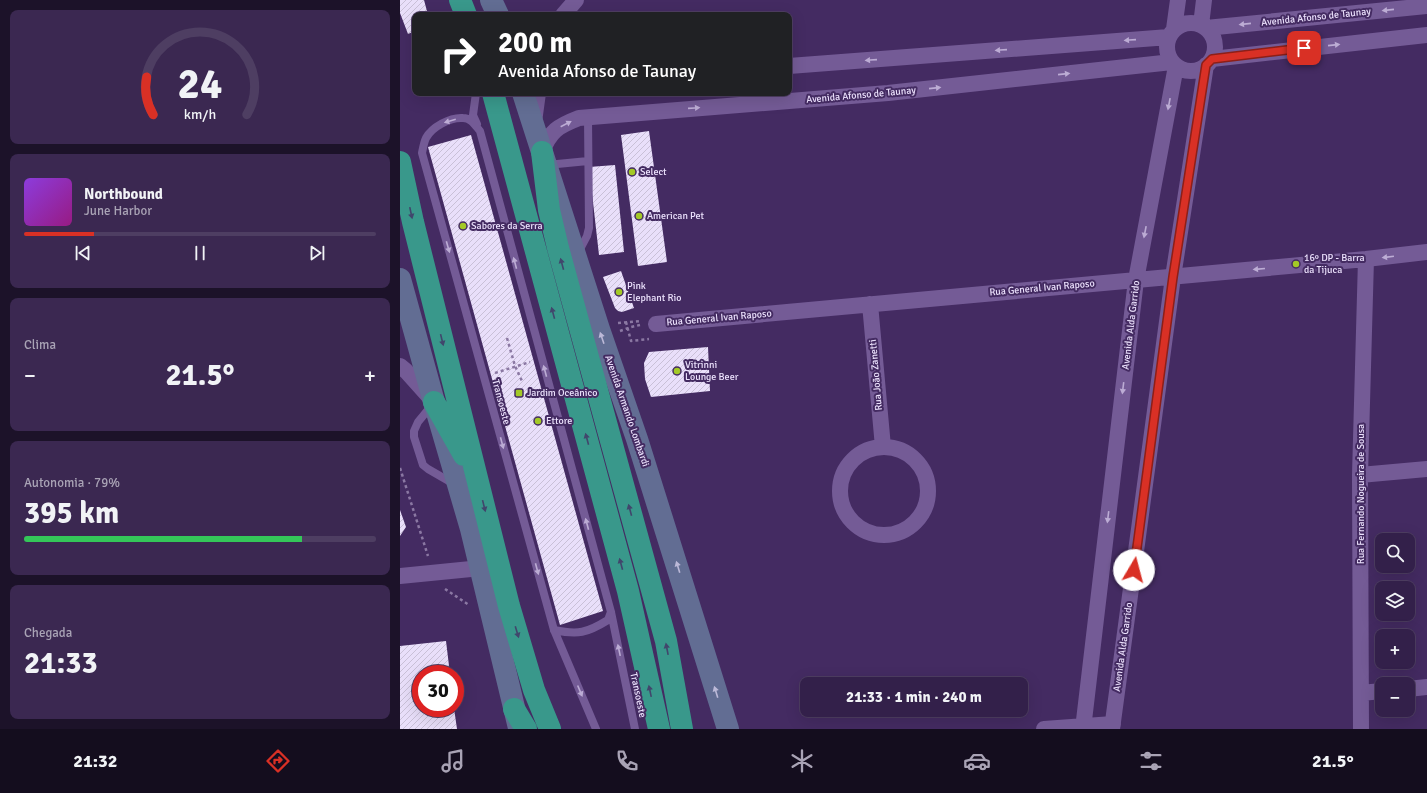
<!DOCTYPE html>
<html lang="pt">
<head>
<meta charset="utf-8">
<style>
	body { margin:0; font-family:Signika,sans-serif; background:#3b2851; color:#f1f3f6; height:100vh; display:flex; flex-direction:column; font-size:15px; white-space:nowrap }
	* { box-sizing:border-box; margin:0 }
	p { font-size:13px; color:#a9a3b5 }
	.icon { flex:none; width:22px; height:22px; fill:none; stroke:currentColor; stroke-width:2; stroke-linecap:round; stroke-linejoin:round }
	.map { position:relative; flex:1; overflow:hidden }
	.drawer { display:flex; flex-direction:column; gap:10px; padding:10px; background:#1c1229; width:400px }
	.drawer>* { flex:none }
	.banner { position:absolute; left:12px; top:12px; width:380px; height:84px; border-radius:8px; box-shadow:0 4px 16px #0002,0 0 0 1px #4e3e62; background:#202124; color:#fff; overflow:hidden }
	.fabs { position:absolute; left:975px; top:533px; display:grid; gap:8px }
	.fabs a { display:grid; place-items:center; width:40px; height:40px; border-radius:8px; background:#33204a; box-shadow:0 4px 16px #0002,0 0 0 1px #4e3e62; font-size:20px }
	.speed { position:absolute; left:12px; top:665px; display:flex; gap:8px; font-size:20px; font-weight:700; text-align:center }
	.speed>* { display:grid; place-content:center; width:52px; height:52px; border-radius:50%; background:#33204a; box-shadow:0 4px 16px #0002,0 0 0 1px #4e3e62; line-height:1 }
	.speed .limit { border:6px solid #d22; background:#fff; color:#111 }
	.pin { position:absolute; display:grid; place-items:center; width:34px; height:34px; color:#fff; margin:-17px; border-radius:8px; box-shadow:0 2px 6px #0006 }
	.me { position:absolute; width:44px; margin:-22px; rotate:8deg; stroke-linejoin:round; filter:drop-shadow(0 0 3px #0008) }
	.turn { display:flex; align-items:center; gap:14px; height:84px; padding:0 20px; font-size:18px }
	.turn .icon { width:52px; height:52px; stroke-width:2.5 }
	.turn b { display:block; font-size:28px; line-height:34px }
	.big { font-size:30px; font-weight:700; line-height:1.1 }
	.drawer .card { flex:1; display:flex; flex-direction:column; justify-content:center; gap:6px; min-width:0; padding:0 14px; border-radius:8px; background:#3b2851 }
	.drawer .dial { align-items:center; gap:0 }
	.dial svg { height:104px; overflow:visible; fill:none; stroke:#4e3e62; stroke-width:7; stroke-linecap:round; text-anchor:middle }
	.dial text { fill:#f1f3f6; stroke:none }
	.song { display:flex; align-items:center; gap:12px }
	.cover { width:48px; height:48px; border-radius:6px; background:linear-gradient(135deg,hsl(270 70% 55%),hsl(310 70% 35%)) }
	.played { height:4px; border-radius:2px; background:linear-gradient(90deg,#d93025 20%,#4e3e62 20%) }
	.keys { display:flex; justify-content:space-around; direction:ltr }
	.heat { display:flex; justify-content:space-between; align-items:center; font-size:22px; direction:ltr }
	.charge { height:6px; border-radius:3px; background:linear-gradient(90deg,#34c759 79%,#4e3e62 0) }
	.trip { position:absolute; left:400px; top:677px; width:228px; height:40px; border-radius:8px; background:#33204a; box-shadow:0 4px 16px #0002,0 0 0 1px #4e3e62; font-weight:700; line-height:40px; text-align:center }
	.menu { display:flex; height:64px; justify-content:space-around; align-items:center; background:#140d1e; color:#a9a3b5 }
	.menu .icon { width:28px; height:28px }
	.menu .current { color:#d93025 }
	.menu b { font-size:18px; color:#f1f3f6 }
	main { display:flex; flex:1; min-height:0 }
	.map>svg:first-child { display:block }
	.building { fill:url(#building-hatch) }
	.lines { fill:none; stroke-linecap:round; stroke-linejoin:round }
	.path { stroke:#8b78a3; stroke-width:2.5; stroke-dasharray:3 3; stroke-linecap:butt }
	.lane { stroke:#745b96; stroke-width:8 }
	.street { stroke:#745b96; stroke-width:16 }
	.secondary { stroke:#626d93; stroke-width:22 }
	.highway { stroke:#39988b; stroke-width:22 }
	.oneway { fill:#bcacd4 }
	.oneway2 { fill:#41466c }
	.oneway3 { fill:#bcb9d8 }
	.route-casing { stroke:#8d1f18; stroke-width:10 }
	.route { stroke:#d93025; stroke-width:7 }
	.poi-dot { fill:#a3c926; stroke:#442b62; stroke-width:1.5 }
	.labels { text-anchor:middle; dominant-baseline:central; stroke-width:4; stroke-linejoin:round; paint-order:stroke }
	.street-label { font-size:10px; fill:#ece2fd; stroke:#442b62 }
	.poi-label { font-size:10px; fill:#ece2fd; stroke:#442b62; text-anchor:start }
</style>
</head>
<body>
<main>
<section class="drawer">
<div class="card dial"><svg viewBox="0 0 100 80">
<path d="M14 69A42 42 0 1 1 86 69"/>
<path d="M14 69A42 42 0 0 1 9 40" stroke="#d93025"/>
<text x="50" y="56" font-size="32" font-weight="700">24</text>
<text x="50" y="72" font-size="11">km/h</text>
</svg></div>
<div class="card">
<div class="song"><i class="cover"></i><div><b>Northbound</b><p>June Harbor</p></div></div>
<div class="played"></div>
<div class="keys"><svg class="icon" aria-label="previous" viewBox="0 0 24 24"><path d="M18 5L8 12l10 7zM5 5v14"/></svg><svg class="icon" aria-label="pause" viewBox="0 0 24 24"><path d="M8 5v14M16 5v14"/></svg><svg class="icon" aria-label="next" viewBox="0 0 24 24"><path d="M6 5l10 7-10 7zM19 5v14"/></svg></div>
</div>
<div class="card"><p>Clima</p>
<div class="heat"><a>−</a><b class="big">21.5°</b><a>+</a></div>
</div>
<div class="card"><p>Autonomia · 79%</p><b class="big">395 km</b><div class="charge"></div></div>
<div class="card"><p>Chegada</p><b class="big">21:33</b></div>
</section>
<div class="map">
<svg width="1027" height="729" viewBox="0 0 1027 729">
	<defs>
		<pattern id="building-hatch" width="6" height="6" patternUnits="userSpaceOnUse"><rect width="6" height="6" fill="#e9dffa"/><path d="M-1 1l2-2M0 6l6-6M5 7l2-2" fill="none" stroke="#c9c0d7"/></pattern>
	</defs>
	<rect width="100%" height="100%" fill="#442b62"/>
	<path class="building" d="M0,0h24l4,15h-13v16l-7,3 -8,-21z
		M249,131l18,131 -29,4 -17,-131z
		M71,135l132,476 -43,14 -132,-478z
		M215,165l9,87 -25,3 -10,-88z
		M221,271l13,37 -12,4 -4,-1 -3,-3 -12,-31z
		M308,347l2,44 -59,6 -6,-18 -1,-16 5,-11z
		M0,510l6,17 -6,9z
		M46,641l4,33h-29v34h33l3,21h-57v-83z"/>
	<g class="lines">
		<path class="path" d="M226,322l5,19 18,-2
			M218,323l23,-2
			M220,331l11,-4 9,-2
			M107,338l8,28 7,15
			M95,373l35,-11
			M0,468l28,88
			M45,589l24,16"/>
		<path class="lane" d="M76,93l-3,22 4,9
			M147,165l41,-4
			M178,253l9,-17 2,-8 -1,-111
			M32,405l-14,17 -4,9v6l9,28 5,4 26,15
			M154,630c24,5 33,3 54,-10l3,-8
			M196,729l-42,-99 -132,-477c1,-5 2,-11 4,-15 6,-11 24,-21 37,-20 8,0 12,7 17,13l131,481 24,117"/>
		<path class="street" d="M163,15l13,-15
			M767 47a24 24 0 1 1 48 0a24 24 0 1 1-48 0Z
			M801,25l3,-25
			M806,28l221,-22
			M774,29l4,-29
			M812,59l215,-24
			M389,66l380,-29
			M134,122l4,-29
			M142,152c8,-21 16,-26 37,-34l309,-25 284,-31
			M470,304l13,143
			M256,324l710,-65 61,-7
			M0,366l6,5 26,29
			M440 491a44 44 0 1 1 88 0a44 44 0 1 1-88 0Z
			M960,475l67,-6
			M0,576l81,-8
			M1008,689l19,-2
			M961,693l21,-2
			M644,729l69,-5
			M683,729l53,-449 40,-214
			M712,729l61,-452 33,-212
			M961,729l-1,-254 6,-216"/>
		<path class="secondary" d="M91,0l7,15
			M123,93l76,236 38,110 91,290
			M0,279l34,123 37,127 48,199"/>
		<path class="highway" d="M60,0l6,15
			M93,93l135,498 31,138
			M142,152l7,58 9,38 108,393 16,88
			M0,162l13,60 96,384 25,84 16,39
			M34,402l30,53
			M114,709l12,20"/>
	</g>
	<defs><path id="oneway-solid" d="M-6-.8H1V-3.2L6.5 0L1 3.2V.8H-6Z"/></defs>
	<g class="oneway">
		<use href="#oneway-solid" transform="translate(988 10) rotate(174)"/>
		<use href="#oneway-solid" transform="translate(845 24) rotate(174)"/>
		<use href="#oneway-solid" transform="translate(730 40) rotate(176)"/>
		<use href="#oneway-solid" transform="translate(934 45) rotate(-6)"/>
		<use href="#oneway-solid" transform="translate(601 50) rotate(176)"/>
		<use href="#oneway-solid" transform="translate(471 60) rotate(176)"/>
		<use href="#oneway-solid" transform="translate(664 74) rotate(-6)"/>
		<use href="#oneway-solid" transform="translate(535 88) rotate(-6)"/>
		<use href="#oneway-solid" transform="translate(769 104) rotate(101)"/>
		<use href="#oneway-solid" transform="translate(294 108) rotate(-4)"/>
		<use href="#oneway-solid" transform="translate(50 121) rotate(164)"/>
		<use href="#oneway-solid" transform="translate(166 124) rotate(-27)"/>
		<use href="#oneway-solid" transform="translate(745 232) rotate(101)"/>
		<use href="#oneway-solid" transform="translate(48 247) rotate(74)"/>
		<use href="#oneway-solid" transform="translate(988 257) rotate(173)"/>
		<use href="#oneway-solid" transform="translate(115 263) rotate(-105)"/>
		<use href="#oneway-solid" transform="translate(859 269) rotate(175)"/>
		<use href="#oneway-solid" transform="translate(145 371) rotate(-105)"/>
		<use href="#oneway-solid" transform="translate(723 388) rotate(97)"/>
		<use href="#oneway-solid" transform="translate(102 443) rotate(75)"/>
		<use href="#oneway-solid" transform="translate(708 517) rotate(97)"/>
		<use href="#oneway-solid" transform="translate(187 524) rotate(-105)"/>
		<use href="#oneway-solid" transform="translate(137 569) rotate(75)"/>
		<use href="#oneway-solid" transform="translate(219 650) rotate(-102)"/>
		<use href="#oneway-solid" transform="translate(180 691) rotate(67)"/>
	</g>
	<g class="oneway2">
		<use href="#oneway-solid" transform="translate(11 213) rotate(78)"/>
		<use href="#oneway-solid" transform="translate(162 264) rotate(-105)"/>
		<use href="#oneway-solid" transform="translate(153 313) rotate(-105)"/>
		<use href="#oneway-solid" transform="translate(42 340) rotate(76)"/>
		<use href="#oneway-solid" transform="translate(187 439) rotate(-105)"/>
		<use href="#oneway-solid" transform="translate(84 506) rotate(76)"/>
		<use href="#oneway-solid" transform="translate(230 510) rotate(-105)"/>
		<use href="#oneway-solid" transform="translate(221 564) rotate(-105)"/>
		<use href="#oneway-solid" transform="translate(117 632) rotate(73)"/>
		<use href="#oneway-solid" transform="translate(267 649) rotate(-101)"/>
		<use href="#oneway-solid" transform="translate(250 691) rotate(-102)"/>
	</g>
	<g class="oneway3">
		<use href="#oneway-solid" transform="translate(202 338) rotate(-109)"/>
		<use href="#oneway-solid" transform="translate(278 567) rotate(-107)"/>
		<use href="#oneway-solid" transform="translate(316 692) rotate(-107)"/>
	</g>
	<g class="lines">
		<defs>
			<path id="route" d="M734,570l39,-293 33,-212 6,-6 92,-11"/>
		</defs>
		<use href="#route" class="route-casing"/>
		<use href="#route" class="route"/>
	</g>
	<g class="poi-dot">
		<circle cx="232" cy="172" r="4"/>
		<circle cx="239" cy="216" r="4"/>
		<circle cx="63" cy="226" r="4"/>
		<circle cx="896" cy="264" r="4"/>
		<circle cx="219" cy="292" r="4"/>
		<circle cx="277" cy="371" r="4"/>
		<rect x="115" y="389" width="8" height="8" rx="2"/>
		<circle cx="138" cy="421" r="4"/>
	</g>
	<g class="labels">
		<g class="street-label">
			<text transform="translate(916 17) rotate(-6)">Avenida Afonso de Taunay</text>
			<text transform="translate(461 95) rotate(-5)">Avenida Afonso de Taunay</text>
			<text transform="translate(642 288) rotate(-5)">Rua General Ivan Raposo</text>
			<text transform="translate(319 318) rotate(-5)">Rua General Ivan Raposo</text>
			<text transform="translate(731 325) rotate(-83)">Avenida Alda Garrido</text>
			<text transform="translate(476 375) rotate(-95)">Rua João Zanetti</text>
			<text transform="translate(101 402) rotate(75)">Transoeste</text>
			<text transform="translate(227 411) rotate(71)">Avenida Armando Lombardi</text>
			<text transform="translate(961 494) rotate(-90)">Rua Fernando Nogueira de Sousa</text>
			<text transform="translate(723 647) rotate(-82)">Avenida Alda Garrido</text>
			<text transform="translate(238 695) rotate(78)">Transoeste</text>
		</g>
		<g class="poi-label">
			<text x="240" y="172">Select</text>
			<text x="247" y="216">American Pet</text>
			<text x="71" y="226">Sabores da Serra</text>
			<text x="904" y="258">16º DP - Barra<tspan x="904" dy="12">da Tijuca</tspan></text>
			<text x="227" y="286">Pink<tspan x="227" dy="12">Elephant Rio</tspan></text>
			<text x="285" y="365">Vitrinni<tspan x="285" dy="12">Lounge Beer</tspan></text>
			<text x="127" y="393">Jardim Oceânico</text>
			<text x="146" y="421">Ettore</text>
		</g>
	</g>
</svg>
<div class="fabs">
<a><svg class="icon" aria-label="search" viewBox="0 0 24 24"><circle cx="10" cy="10" r="6"/><path d="M15 15l6 6"/></svg></a>
<a><svg class="icon" aria-label="layers" viewBox="0 0 24 24"><path d="M12 4l9 5-9 5-9-5zM3 14l9 5 9-5"/></svg></a>
<a>+</a>
<a>−</a>
</div>
<div class="speed"><div class="limit">30</div></div>
<div class="pin" style="left:904px;top:48px;background:#d93025"><svg class="icon" aria-label="arrive" viewBox="0 0 24 24"><path d="M6 21V4h12l-3 4 3 4H6"/></svg></div>
<svg class="me" style="left:734px;top:570px" viewBox="-20 -20 40 40"><circle r="19" fill="#fff"/><path d="M0-13L10 11 0 6-10 11z" fill="#d93025"/></svg>
<div class="trip">21:33 · 1 min · 240 m</div>
<div class="banner">
<div class="turn"><svg class="icon" aria-label="right" viewBox="0 0 24 24"><path d="M7 20v-9h11M14 6l5 5-5 5"/></svg><div><b>200 m</b>Avenida Afonso de Taunay</div></div>
</div>
</div>
</main>
<nav class="menu">
<b>21:32</b>
<svg class="icon current" aria-label="directions" viewBox="0 0 24 24"><path d="M12 3l9 9-9 9-9-9zM9 14v-3h6M13 9l2 2-2 2"/></svg>
<svg class="icon" aria-label="music" viewBox="0 0 24 24"><path d="M9 18V5l10-2v13"/><circle cx="6" cy="18" r="3"/><circle cx="16" cy="16" r="3"/></svg>
<svg class="icon" aria-label="phone" viewBox="0 0 24 24"><path d="M5 4h4l2 5-3 2q2 4 5 5l2-3 5 2v4C11 20 4 13 5 4z"/></svg>
<svg class="icon" aria-label="climate" viewBox="0 0 24 24"><path d="M12 3v18M4 7l16 10M4 17L20 7"/></svg>
<svg class="icon" aria-label="car" viewBox="0 0 24 24"><path d="M5 17H2v-5l4-1 3-4h7l3 4 3 1v5h-3M9 17h6M6 11h13"/><circle cx="7" cy="17" r="2"/><circle cx="17" cy="17" r="2"/></svg>
<svg class="icon" aria-label="filters" viewBox="0 0 24 24"><path d="M4 7h16M4 17h16"/><circle cx="9" cy="7" r="2"/><circle cx="15" cy="17" r="2"/></svg>
<b>21.5°</b>
</nav>
</body>
</html>
